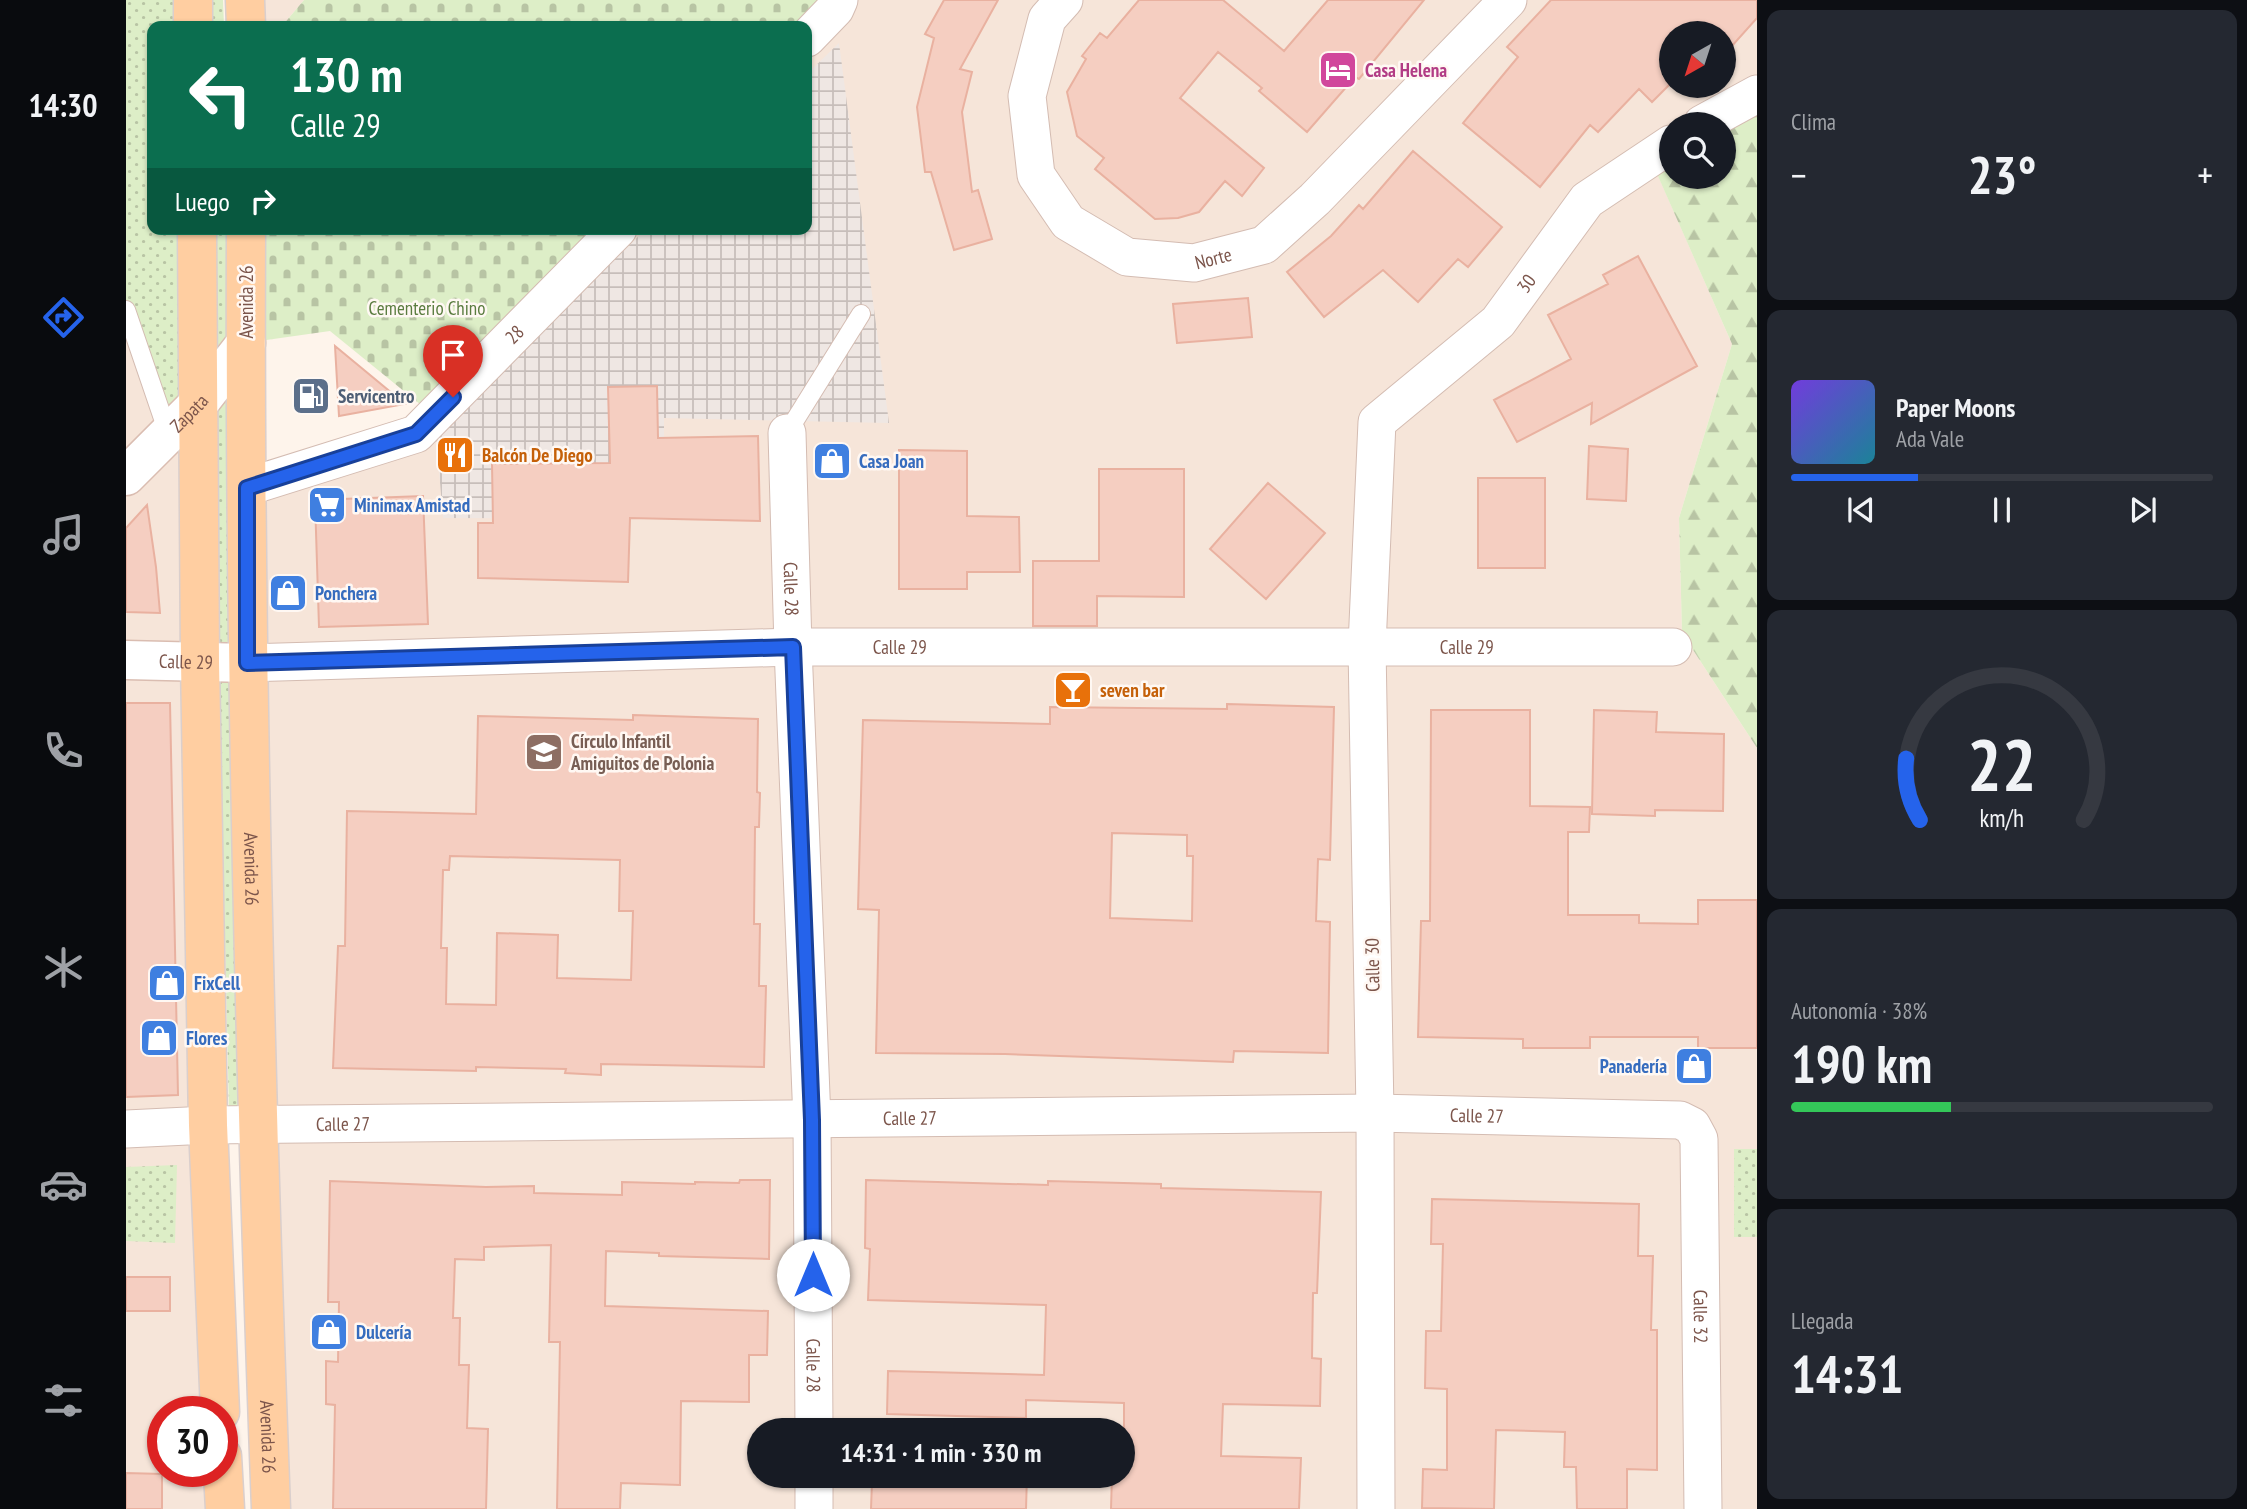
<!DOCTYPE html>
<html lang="es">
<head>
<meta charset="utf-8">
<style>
	body { margin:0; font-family:"PT Sans Narrow",sans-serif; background:#242831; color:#f1f3f6; height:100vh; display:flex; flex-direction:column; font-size:26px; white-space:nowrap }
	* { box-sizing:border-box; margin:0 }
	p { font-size:23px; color:#9ea1a6 }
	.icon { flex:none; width:38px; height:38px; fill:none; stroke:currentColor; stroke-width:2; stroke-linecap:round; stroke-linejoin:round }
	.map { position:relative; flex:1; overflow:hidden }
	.sheet { display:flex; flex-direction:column; gap:10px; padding:10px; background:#0d0f14; width:490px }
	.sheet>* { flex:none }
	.hud { position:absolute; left:21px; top:21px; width:665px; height:214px; border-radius:14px; box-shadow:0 2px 5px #0004; background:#0b6e4f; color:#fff; overflow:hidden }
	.needle { width:46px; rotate:219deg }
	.controls { position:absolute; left:1533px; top:21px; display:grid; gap:14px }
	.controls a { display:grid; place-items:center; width:77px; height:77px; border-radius:50%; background:#171b24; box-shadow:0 2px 5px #0004; font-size:35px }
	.speed { position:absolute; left:21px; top:1396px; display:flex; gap:14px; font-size:35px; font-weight:700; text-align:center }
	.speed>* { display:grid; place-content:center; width:91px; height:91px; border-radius:50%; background:#171b24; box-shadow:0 2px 5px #0004; line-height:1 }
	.speed .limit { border:10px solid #d22; background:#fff; color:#111 }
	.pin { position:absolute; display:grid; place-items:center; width:60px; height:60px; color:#fff; margin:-72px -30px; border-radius:50% 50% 50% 0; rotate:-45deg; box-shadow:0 0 7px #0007 }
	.pin .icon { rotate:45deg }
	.me { position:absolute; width:77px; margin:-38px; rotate:0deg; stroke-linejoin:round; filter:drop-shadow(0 0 5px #0008) }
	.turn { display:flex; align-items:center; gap:24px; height:147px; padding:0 28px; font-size:32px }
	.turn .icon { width:91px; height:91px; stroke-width:2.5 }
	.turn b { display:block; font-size:49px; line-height:60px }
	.then { display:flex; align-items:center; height:66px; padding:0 28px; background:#0003; gap:14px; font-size:26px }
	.big { font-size:52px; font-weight:800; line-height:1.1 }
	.sheet .widget { flex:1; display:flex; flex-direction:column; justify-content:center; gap:10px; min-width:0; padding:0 24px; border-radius:14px; background:#242831 }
	.sheet .dial { align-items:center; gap:0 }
	.dial svg { height:182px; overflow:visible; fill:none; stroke:#363941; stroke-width:7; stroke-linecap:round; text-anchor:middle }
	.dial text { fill:#f1f3f6; stroke:none }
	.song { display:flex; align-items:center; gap:21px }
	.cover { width:84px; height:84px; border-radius:10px; background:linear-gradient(135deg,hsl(260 70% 55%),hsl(190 70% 35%)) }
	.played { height:7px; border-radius:4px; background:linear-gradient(90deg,#2563eb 30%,#363941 30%) }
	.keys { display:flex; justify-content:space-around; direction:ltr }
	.heat { display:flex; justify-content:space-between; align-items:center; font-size:38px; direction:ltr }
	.charge { height:10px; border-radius:5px; background:linear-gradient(90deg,#34c759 38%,#363941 0) }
	.trip { position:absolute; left:621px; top:1418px; width:388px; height:70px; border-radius:35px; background:#171b24; box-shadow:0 2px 5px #0004; font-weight:800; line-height:70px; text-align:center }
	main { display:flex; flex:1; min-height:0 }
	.tabs { display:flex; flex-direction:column; width:126px; justify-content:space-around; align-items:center; background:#090b0e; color:#9ea1a6 }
	.tabs .icon { width:49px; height:49px }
	.tabs .active { color:#2563eb }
	.tabs b { font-size:32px; color:#f1f3f6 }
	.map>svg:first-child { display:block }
	.residential { fill:#f6e5d9; fill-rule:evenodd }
	.industrial { fill:url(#industrial-grid) }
	.green { fill:url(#green-dots) }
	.forest { fill:url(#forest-firs) }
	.cemetery { fill:url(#cemetery-stones) }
	.building { fill:#f5cec1; stroke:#e9b1a0; stroke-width:2; fill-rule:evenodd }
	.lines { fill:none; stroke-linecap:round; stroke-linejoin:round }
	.lane-casing { stroke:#d4bcb2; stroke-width:20 }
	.street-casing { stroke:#d4bcb2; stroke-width:39 }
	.secondary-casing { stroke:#dabdb1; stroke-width:41 }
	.primary-casing { stroke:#dacfcd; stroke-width:41 }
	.lane { stroke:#fff; stroke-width:18 }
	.street { stroke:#fff; stroke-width:37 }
	.secondary { stroke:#fff; stroke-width:38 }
	.primary { stroke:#ffcea1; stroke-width:38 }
	.route-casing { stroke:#184099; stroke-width:18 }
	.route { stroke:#2563eb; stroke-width:12 }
	.labels { text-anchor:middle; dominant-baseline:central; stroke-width:5; stroke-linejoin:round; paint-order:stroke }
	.hotel-label { font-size:19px; font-weight:bold; fill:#b23c85; stroke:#fff8f3; text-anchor:start }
	.street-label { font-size:19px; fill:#7c554b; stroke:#fff8f3 }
	.park-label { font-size:19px; fill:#5a7c3f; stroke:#fff8f3 }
	.service-label { font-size:19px; font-weight:bold; fill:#4e5e75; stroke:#fff8f3; text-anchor:start }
	.food-label { font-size:19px; font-weight:bold; fill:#c56008; stroke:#fff8f3; text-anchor:start }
	.shop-label { font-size:19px; font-weight:bold; fill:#366cbe; stroke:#fff8f3; text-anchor:start }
	.education-label { font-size:19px; font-weight:bold; fill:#785e54; stroke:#fff8f3; text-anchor:start }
</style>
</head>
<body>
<main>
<nav class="tabs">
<b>14:30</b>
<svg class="icon active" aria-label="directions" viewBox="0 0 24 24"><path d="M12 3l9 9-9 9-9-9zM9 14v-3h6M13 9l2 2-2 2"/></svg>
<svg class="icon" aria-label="music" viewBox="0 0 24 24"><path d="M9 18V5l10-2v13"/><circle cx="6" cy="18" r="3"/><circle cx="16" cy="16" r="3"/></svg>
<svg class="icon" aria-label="phone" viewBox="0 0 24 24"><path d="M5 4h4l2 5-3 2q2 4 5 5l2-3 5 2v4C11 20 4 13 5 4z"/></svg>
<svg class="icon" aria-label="climate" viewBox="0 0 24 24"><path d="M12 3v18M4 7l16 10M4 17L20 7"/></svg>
<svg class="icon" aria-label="car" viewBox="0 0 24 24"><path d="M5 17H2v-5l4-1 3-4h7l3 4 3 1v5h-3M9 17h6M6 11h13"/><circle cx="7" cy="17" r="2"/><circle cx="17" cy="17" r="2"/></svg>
<svg class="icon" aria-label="filters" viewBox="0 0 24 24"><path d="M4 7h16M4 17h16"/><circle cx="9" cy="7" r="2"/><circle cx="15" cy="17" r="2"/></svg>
</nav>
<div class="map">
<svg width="1631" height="1509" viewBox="0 0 1631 1509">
	<defs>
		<pattern id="industrial-grid" width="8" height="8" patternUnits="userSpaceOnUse" patternTransform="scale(1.75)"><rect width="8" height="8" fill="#efe7e3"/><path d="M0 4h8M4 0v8" fill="none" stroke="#c7beba"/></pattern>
		<pattern id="green-dots" width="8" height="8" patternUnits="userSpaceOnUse" patternTransform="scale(1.75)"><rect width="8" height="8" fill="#ddeec7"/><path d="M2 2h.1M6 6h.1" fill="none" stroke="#b8c4a4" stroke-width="1.8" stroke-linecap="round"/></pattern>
		<pattern id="forest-firs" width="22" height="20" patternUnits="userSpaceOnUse" patternTransform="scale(1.75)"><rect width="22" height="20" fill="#ddeec7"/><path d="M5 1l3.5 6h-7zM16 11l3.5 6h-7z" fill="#b8c4a4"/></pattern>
		<pattern id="cemetery-stones" width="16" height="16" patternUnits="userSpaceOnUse" patternTransform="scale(1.75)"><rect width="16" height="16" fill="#ddeec7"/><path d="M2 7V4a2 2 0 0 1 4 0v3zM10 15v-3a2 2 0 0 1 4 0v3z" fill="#b8c4a4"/></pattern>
	</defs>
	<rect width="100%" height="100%" fill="#fef4eb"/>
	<path class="residential" d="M119,0h59l-22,26h-36z
		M700,0h931v100l-41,24h-45v27l-19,11 80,182 -53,174 3,115 75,115v761h-1486l-24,-1022 169,-53 202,-205h189v-191zM1545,33h53v53h-53zM634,1430h364v45h-364z
		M0,310l74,92 20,1010h-57v60h59l3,37h-99z"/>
	<path class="industrial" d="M713,43l50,380 -225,-5v101l-221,-1 -7,-84 210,-205h161v-155z"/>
	<path class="green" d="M0,0h67v26h-41v203h45l3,173 -32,31 -42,-123z
		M86,0h11l1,26h-11z
		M90,229h10l2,107 -11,13z
		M101,396l1,247h-10v-234z
		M103,681l10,431h-10l-10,-430z
		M1608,1149h23v88h-23z
		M51,1165l-2,78 -49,-2v-74z"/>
	<path class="forest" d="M1631,97v651l-75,-115 -3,-115 53,-174 -82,-186 21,-12v31h53v-53z"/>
	<path class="cemetery" d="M178,0h522l-19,26h-525z
		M120,229h370l-184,185 -102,-83 -84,12z"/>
	<path class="building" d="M818,0h54l-38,69 12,3 -10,40 10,80 6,-2 14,49 -38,11 -23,-78h-6l-8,-65 17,-69 -9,-4z
		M1013,0h84l61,51 44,-51h96l-65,79 -4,-2 -48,55 -48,-41 3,-3 -44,-36 -38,46 84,70 -22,28 -17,-15 -26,31 -21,6 -23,1 -60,-50 9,-11 -27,-22 -10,-44 19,-33 -4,-3 18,-23 7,5z
		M1425,0h206v18l-26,29 -7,-7v-7h-53v50l-19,19 -13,-13 -41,43 -8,-7 -50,62 -77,-64 55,-66 -11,-10z
		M1287,151l89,76 -34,40 -10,-8 -40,43 -35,-32 -59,47 -37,-45 44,-36 28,-31 4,4z
		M1512,256l59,110 -106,58 1,-21 -75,39 -23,-42 77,-41 -23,-44 60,-31 -5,-9z
		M1122,298l4,39 -75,6 -4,-39z
		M209,346l70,58 -66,12z
		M531,386l1,52 100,-2 2,85 -130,-3 -2,64 -150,-4v-55h15l-1,-59 118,-1 -2,-76z
		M1463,446l39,3 -2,52 -39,-2z
		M773,450l68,1v65l52,1 1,55h-53v17h-68z
		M973,469h85v128l-87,-1v30h-64v-65h66z
		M1352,478h67v90h-67z
		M1142,483l57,50 -59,66 -56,-50z
		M297,496l5,128 -109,3 -4,-127z
		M21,505l9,62 4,46 -34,-1v-84z
		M0,703h44l8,392 -52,2z
		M1101,704l107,3 -4,153 -12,-1 -2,62 14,1 -2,131 -94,-2 -1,11 -228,-8 -129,-1 3,-143 -21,-1 5,-189 187,4v-17l177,2zM986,833l75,2v21h6l-1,65 -82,-3z
		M1305,710h99v96l60,1 -1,25h-21v83h71v8l59,1v-24h59v148h-59v-11h-108v11h-67v-9l-105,-2 3,-116h9z
		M1468,710l63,2 -1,20 68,2 -1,77 -68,-1v6l-63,-2z
		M507,715l125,4 -1,73 3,1 -1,34h-4l-1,97h6l-1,62h7l-2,81 -163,-3v11l-36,-2 1,-4 -90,-2v4l-143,-3 5,-122h7l2,-135 129,3 2,-98 155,4zM324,856l170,4 -1,51h14l-2,69 -74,-2 1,-43 -61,-2 -1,72 -50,-1 1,-56h-6l2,-78h6z
		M614,1180h30l-1,79 -110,-3v-3l-53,-2 -1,55 163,5 -1,44h-18v47l-68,-1 -1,84 -59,-2 -1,26h-63l3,-167h-11l2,-97 -67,2v13l-29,-1 -2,59h7l-1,47h10l-2,63 21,1 -2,80h-153l2,-104 -9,-1v-43l12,1 1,-60h-11l2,-121 156,6 48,-1v7l88,2v-13l73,2v-2l44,1z
		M740,1180l182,5v-4l113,3v4l160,4 -4,101h-4l-1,65 9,1 -1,47 -97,-2 -2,52 80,2 -2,51h-188l1,-34h12v-72l-98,-3v18l-139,-4 1,-43 156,4 2,-70 -178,-5 2,-51 -5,-1z
		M1306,1199l207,5 -1,52h15l-2,74h6v140l-30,-1v40h-50l-1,-42h-12l1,-35 -69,-2 -2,79 -72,-1 1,-39 24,1v-81l-22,-1 1,-57h15l2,-87h-12z
		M0,1277h44v34h-44z
		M0,1473l36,1v35h-36z
		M834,1475h67l-1,34h-155l1,-27 88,2z"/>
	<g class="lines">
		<defs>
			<path id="lane" d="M0,310l42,123
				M661,433l74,-119"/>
			<g id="street">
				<path id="s1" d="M938,0l-17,19 -20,77 9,79 32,47 59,35 67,6 70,-18 51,-46 193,-199"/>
				<path d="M681,38l28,-29 4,-9"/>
				<path d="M1576,124l55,-30"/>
				<path id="s2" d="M661,433l6,214 19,473 2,310"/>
				<path id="s3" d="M121,487l169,-53 202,-205"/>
				<path id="s4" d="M121,663l546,-16h880"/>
				<path id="s5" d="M0,1129l82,-4 1167,-12 305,7 12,6 7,13 4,370"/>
				<path d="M688,1475v34"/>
				<path id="s6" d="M1250,1509l-1,-396 -8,-467 10,-224 121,-100 89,-122 84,-56"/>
			</g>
			<g id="secondary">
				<path id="s7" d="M0,476l74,-74 46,-59"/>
				<path id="s8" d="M0,660l121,3"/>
			</g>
			<g id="primary">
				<path d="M67,0v26"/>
				<path d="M119,0l1,26"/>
				<path d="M71,229l3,433 8,463 12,287"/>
				<path id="s9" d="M120,229c-2,427 9,853 25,1280"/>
				<path d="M96,1456l3,53"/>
			</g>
		</defs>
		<use href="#lane" class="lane-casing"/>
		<use href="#street" class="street-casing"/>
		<use href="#secondary" class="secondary-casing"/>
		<use href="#primary" class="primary-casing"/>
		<use href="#lane" class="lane"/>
		<use href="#street" class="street"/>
		<use href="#secondary" class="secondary"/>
		<use href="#primary" class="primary"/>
	</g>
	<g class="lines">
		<defs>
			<path id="route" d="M327,397l-37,37 -169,54v175l546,-16 19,473 1,155"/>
		</defs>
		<use href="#route" class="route-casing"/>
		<use href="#route" class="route"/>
	</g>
	<defs>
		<symbol id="hotel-square" viewBox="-11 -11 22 22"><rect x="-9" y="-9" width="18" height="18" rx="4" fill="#d1479c" stroke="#fff8f3"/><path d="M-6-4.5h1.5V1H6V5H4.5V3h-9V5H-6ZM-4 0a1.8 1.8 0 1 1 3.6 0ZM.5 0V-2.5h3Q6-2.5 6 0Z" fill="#fff"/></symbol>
		<symbol id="fuel-square" viewBox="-11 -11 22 22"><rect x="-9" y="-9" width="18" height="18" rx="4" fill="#5c6f8a" stroke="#fff8f3"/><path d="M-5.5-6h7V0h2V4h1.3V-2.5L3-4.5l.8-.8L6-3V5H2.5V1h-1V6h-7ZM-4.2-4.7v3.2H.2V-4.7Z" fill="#fff"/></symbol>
		<symbol id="restaurant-square" viewBox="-11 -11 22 22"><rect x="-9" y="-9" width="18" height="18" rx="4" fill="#e8710a" stroke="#fff8f3"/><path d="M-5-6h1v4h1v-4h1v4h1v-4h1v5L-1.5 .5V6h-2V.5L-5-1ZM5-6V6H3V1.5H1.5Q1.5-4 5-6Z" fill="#fff"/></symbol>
		<symbol id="shop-square" viewBox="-11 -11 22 22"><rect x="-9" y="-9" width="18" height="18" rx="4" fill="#3f7fe0" stroke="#fff8f3"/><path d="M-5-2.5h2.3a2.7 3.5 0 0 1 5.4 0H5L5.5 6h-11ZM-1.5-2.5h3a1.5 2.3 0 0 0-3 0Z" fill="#fff"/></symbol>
		<symbol id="supermarket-square" viewBox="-11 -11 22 22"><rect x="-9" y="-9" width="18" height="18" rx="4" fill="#3f7fe0" stroke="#fff8f3"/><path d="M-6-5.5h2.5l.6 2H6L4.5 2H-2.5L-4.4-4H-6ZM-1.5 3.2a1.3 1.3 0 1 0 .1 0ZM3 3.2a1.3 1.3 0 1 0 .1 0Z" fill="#fff"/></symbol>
		<symbol id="bar-square" viewBox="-11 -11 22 22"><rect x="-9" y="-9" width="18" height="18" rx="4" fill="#e8710a" stroke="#fff8f3"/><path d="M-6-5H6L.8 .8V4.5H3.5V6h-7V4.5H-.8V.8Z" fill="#fff"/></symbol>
		<symbol id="school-square" viewBox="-11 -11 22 22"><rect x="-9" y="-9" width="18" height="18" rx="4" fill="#8d6e63" stroke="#fff8f3"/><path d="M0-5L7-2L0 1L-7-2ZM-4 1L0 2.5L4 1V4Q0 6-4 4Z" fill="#fff"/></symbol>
	</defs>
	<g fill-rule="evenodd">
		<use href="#hotel-square" x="1190" y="48" width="44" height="44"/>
		<use href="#fuel-square" x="163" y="374" width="44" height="44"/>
		<use href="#restaurant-square" x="307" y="433" width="44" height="44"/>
		<use href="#shop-square" x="684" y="439" width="44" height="44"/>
		<use href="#supermarket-square" x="179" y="483" width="44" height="44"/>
		<use href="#shop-square" x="140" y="571" width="44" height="44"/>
		<use href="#bar-square" x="925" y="668" width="44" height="44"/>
		<use href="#school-square" x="396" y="730" width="44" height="44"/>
		<use href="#shop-square" x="19" y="961" width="44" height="44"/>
		<use href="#shop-square" x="11" y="1016" width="44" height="44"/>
		<use href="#shop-square" x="1546" y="1044" width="44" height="44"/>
		<use href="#shop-square" x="181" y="1310" width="44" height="44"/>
	</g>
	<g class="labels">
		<g class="hotel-label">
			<text x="1239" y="70">Casa Helena</text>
		</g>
		<g class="street-label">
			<text stroke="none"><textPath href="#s1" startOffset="397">Norte</textPath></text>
			<text stroke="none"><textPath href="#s6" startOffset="1292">30</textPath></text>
			<text transform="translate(120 302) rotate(-90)">Avenida 26</text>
			<text stroke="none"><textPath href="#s3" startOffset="317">28</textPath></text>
			<text stroke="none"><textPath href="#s7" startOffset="89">Zapata</textPath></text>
			<text stroke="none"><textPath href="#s2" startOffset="156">Calle 28</textPath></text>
			<text stroke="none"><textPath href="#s4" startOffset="653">Calle 29</textPath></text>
			<text stroke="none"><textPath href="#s4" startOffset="1220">Calle 29</textPath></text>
			<text stroke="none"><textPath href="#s8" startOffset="60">Calle 29</textPath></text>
			<text stroke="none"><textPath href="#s9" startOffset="640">Avenida 26</textPath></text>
			<text transform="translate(1246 965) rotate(-91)">Calle 30</text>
			<text stroke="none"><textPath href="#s5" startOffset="1351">Calle 27</textPath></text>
			<text stroke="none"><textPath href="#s5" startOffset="784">Calle 27</textPath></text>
			<text stroke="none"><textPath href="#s5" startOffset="217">Calle 27</textPath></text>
			<text stroke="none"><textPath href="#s5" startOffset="1760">Calle 32</textPath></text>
			<text stroke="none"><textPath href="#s2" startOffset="933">Calle 28</textPath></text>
			<text stroke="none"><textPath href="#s9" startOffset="1208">Avenida 26</textPath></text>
		</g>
		<g class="park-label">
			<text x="301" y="308">Cementerio Chino</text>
		</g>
		<g class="service-label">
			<text x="212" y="396">Servicentro</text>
		</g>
		<g class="food-label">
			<text x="356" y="455">Balcón De Diego</text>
			<text x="974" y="690">seven bar</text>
		</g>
		<g class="shop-label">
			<text x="733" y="461">Casa Joan</text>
			<text x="228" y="505">Minimax Amistad</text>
			<text x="189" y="593">Ponchera</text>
			<text x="68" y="983">FixCell</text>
			<text x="60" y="1038">Flores</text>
			<text x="1541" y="1066" text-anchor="end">Panadería</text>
			<text x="230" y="1332">Dulcería</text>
		</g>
		<g class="education-label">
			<text x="445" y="741">Círculo Infantil<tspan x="445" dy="22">Amiguitos de Polonia</tspan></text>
		</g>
	</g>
</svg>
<div class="controls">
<a><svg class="needle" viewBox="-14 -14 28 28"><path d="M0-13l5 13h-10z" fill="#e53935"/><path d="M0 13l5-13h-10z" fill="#9ea1a6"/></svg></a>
<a><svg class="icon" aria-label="search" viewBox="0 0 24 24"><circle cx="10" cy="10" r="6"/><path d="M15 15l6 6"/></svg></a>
</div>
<div class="speed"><div class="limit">30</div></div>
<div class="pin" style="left:327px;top:397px;background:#d93025"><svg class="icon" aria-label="arrive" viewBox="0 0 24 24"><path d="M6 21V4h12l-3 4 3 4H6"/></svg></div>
<svg class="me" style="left:687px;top:1275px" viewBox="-20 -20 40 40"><circle r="19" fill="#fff"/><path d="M0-13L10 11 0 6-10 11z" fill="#2563eb"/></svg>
<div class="trip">14:31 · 1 min · 330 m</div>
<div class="hud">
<div class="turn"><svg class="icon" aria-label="left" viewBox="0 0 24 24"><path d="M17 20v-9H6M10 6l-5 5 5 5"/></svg><div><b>130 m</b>Calle 29</div></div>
<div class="then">Luego<svg class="icon" aria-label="right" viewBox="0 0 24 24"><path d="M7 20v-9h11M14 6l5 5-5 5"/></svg></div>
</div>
</div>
<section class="sheet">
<div class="widget"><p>Clima</p>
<div class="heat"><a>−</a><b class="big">23°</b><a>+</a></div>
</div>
<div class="widget">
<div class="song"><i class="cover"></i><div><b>Paper Moons</b><p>Ada Vale</p></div></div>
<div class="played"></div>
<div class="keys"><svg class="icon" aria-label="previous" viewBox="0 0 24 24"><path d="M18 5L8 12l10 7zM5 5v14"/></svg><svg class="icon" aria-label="pause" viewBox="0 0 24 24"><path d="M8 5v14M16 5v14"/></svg><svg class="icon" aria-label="next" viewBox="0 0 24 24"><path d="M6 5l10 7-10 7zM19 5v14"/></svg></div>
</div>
<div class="widget dial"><svg viewBox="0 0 100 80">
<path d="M14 69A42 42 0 1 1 86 69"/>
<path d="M14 69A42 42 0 0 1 8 42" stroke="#2563eb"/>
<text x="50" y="56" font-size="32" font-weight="700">22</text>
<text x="50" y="72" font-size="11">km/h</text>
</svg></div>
<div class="widget"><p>Autonomía · 38%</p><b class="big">190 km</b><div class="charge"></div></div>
<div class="widget"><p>Llegada</p><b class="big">14:31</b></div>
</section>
</main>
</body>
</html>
